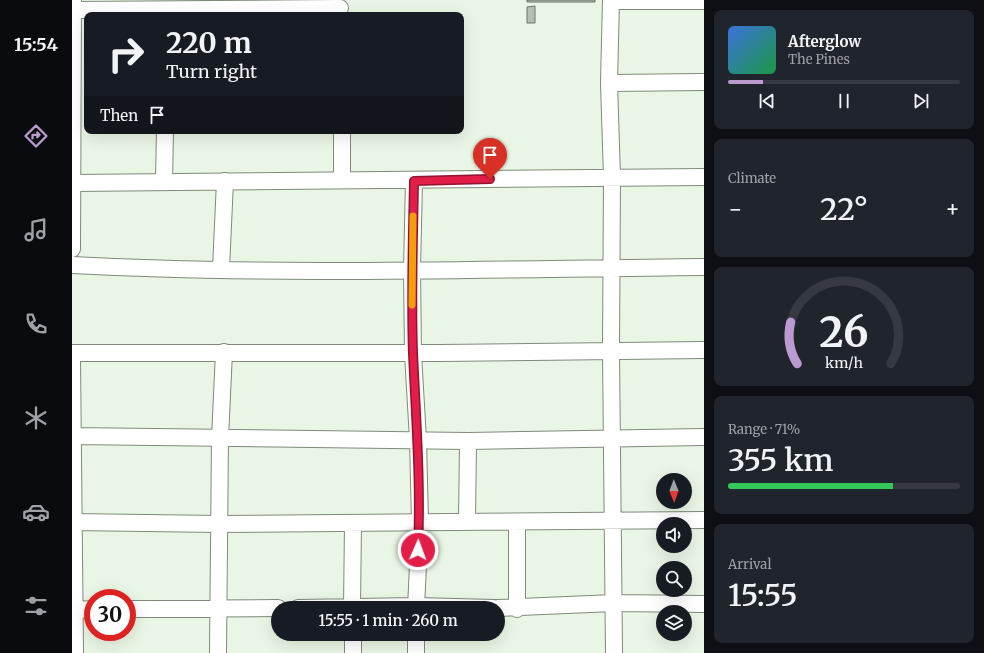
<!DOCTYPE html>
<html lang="en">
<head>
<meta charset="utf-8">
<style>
	body { margin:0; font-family:Merriweather,serif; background:#20242c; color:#f1f3f6; height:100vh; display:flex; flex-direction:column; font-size:15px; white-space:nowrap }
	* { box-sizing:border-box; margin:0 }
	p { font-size:13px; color:#9ea1a6 }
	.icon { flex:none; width:22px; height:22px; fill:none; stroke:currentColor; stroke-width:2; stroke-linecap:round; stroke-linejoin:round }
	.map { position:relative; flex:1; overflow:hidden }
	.panel { display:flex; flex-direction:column; gap:10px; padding:10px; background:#0d0f14; width:280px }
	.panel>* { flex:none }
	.banner { position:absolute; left:12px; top:12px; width:380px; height:122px; border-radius:8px; box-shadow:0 4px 16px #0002; background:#171b24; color:#f1f3f6; overflow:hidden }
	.needle { width:26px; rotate:179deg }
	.buttons { position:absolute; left:584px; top:473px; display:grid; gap:8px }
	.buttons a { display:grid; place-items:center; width:36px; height:36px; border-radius:50%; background:#171b24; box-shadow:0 4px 16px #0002; font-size:20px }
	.speed { position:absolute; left:12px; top:589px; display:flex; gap:8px; font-size:20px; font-weight:700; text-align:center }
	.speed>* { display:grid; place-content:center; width:52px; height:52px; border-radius:50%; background:#171b24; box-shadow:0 4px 16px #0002; line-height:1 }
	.speed .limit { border:6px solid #d22; background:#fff; color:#111 }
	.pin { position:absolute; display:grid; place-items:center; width:34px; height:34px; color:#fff; margin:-41px -17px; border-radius:50% 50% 50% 0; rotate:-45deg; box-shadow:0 0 4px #0007 }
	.pin .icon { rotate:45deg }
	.me { position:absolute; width:44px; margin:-22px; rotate:2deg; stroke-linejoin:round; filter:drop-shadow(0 0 3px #0008) }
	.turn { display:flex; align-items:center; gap:14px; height:84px; padding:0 16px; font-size:18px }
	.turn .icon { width:52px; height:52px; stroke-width:2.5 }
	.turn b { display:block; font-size:28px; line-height:34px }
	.then { display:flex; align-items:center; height:38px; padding:0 16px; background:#0003; gap:8px; font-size:15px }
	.big { font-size:30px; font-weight:600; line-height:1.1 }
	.panel .tile { flex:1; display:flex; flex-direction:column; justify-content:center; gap:6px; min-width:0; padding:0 14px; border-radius:8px; background:#20242c }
	.panel .dial { align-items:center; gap:0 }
	.dial svg { height:104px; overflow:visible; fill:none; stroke:#363941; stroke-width:7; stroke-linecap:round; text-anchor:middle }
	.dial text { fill:#f1f3f6; stroke:none }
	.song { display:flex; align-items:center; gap:12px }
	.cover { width:48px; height:48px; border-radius:6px; background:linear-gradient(135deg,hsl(220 70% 55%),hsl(140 70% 35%)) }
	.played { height:4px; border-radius:2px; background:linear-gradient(90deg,#bb9acf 15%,#363941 15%) }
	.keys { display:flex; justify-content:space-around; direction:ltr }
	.heat { display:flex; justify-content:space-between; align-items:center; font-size:22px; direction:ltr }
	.charge { height:6px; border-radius:3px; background:linear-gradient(90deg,#34c759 71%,#363941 0) }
	.trip { position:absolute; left:199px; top:601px; width:234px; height:40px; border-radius:20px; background:#171b24; box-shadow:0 4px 16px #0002; font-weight:600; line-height:40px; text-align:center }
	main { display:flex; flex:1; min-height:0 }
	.tab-bar { display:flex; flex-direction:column; width:72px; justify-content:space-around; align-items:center; background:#090b0e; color:#9ea1a6 }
	.tab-bar .icon { width:28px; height:28px }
	.tab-bar .active { color:#bb9acf }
	.tab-bar b { font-size:18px; color:#f1f3f6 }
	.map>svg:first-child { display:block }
	.building { fill:#b4bfaf; stroke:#6a7566 }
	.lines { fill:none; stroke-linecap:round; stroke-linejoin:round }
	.minor-casing { stroke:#7f8a7b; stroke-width:18 }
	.minor { stroke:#fff; stroke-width:16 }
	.route-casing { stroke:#92132f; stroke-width:10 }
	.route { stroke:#e11d48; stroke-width:7 }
	.slow { stroke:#f59e0b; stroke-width:7 }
</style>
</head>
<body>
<main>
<nav class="tab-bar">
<b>15:54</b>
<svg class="icon active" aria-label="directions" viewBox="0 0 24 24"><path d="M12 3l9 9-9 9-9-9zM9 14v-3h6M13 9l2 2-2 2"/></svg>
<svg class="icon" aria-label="music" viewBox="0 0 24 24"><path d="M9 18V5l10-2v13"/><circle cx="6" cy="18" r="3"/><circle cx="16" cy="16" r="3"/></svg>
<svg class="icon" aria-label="phone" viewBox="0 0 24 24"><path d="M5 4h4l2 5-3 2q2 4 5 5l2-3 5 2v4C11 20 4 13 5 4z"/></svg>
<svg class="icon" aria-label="climate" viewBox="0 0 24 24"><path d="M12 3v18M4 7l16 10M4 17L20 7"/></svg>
<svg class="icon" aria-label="car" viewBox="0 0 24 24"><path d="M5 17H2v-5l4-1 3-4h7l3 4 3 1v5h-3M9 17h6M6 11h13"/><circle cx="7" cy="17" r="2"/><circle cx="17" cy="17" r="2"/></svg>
<svg class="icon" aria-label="filters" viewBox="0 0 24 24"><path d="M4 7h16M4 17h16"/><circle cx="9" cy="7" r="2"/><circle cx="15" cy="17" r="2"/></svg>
</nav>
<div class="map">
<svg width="632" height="653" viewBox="0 0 632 653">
	<rect width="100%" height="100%" fill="#eaf6e5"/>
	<path class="building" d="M455,0h68v2h-68z
		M463,6v17h-8v-16z"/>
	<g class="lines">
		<defs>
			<path id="minor" d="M539,0l-2,83 3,94 -1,174 3,302
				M539,1h93
				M1,10l267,-2
				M537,83l95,-1
				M270,180v-49
				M92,181l1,-50
				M342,181l-2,89 1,84 5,86 2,82 -4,86
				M1,183l631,-6
				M0,249l1,-249
				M0,265c210,11 422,4 632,2
				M149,269l4,-88
				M0,353h368l264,-3
				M0,358l3,295
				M0,436l396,5 236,-4
				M0,522l148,2 484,-4
				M395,522l1,-81
				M445,522v87
				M226,608l118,-2 78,2
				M280,608l1,-85
				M426,608l116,-5 90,1
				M55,609l151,-1
				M4,610l17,-1
				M281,634v19
				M344,634v19
				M146,653l2,-215 4,-86"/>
		</defs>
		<use href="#minor" class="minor-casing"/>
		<use href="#minor" class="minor"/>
	</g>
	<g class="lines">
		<defs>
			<path id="route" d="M346,550c3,-66 -2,-131 -5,-197 -2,-57 0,-115 1,-172l76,-2"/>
		</defs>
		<use href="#route" class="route-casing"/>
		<use href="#route" class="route"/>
		<path class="slow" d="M340,305l1,-89"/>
	</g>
</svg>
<div class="buttons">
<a><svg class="needle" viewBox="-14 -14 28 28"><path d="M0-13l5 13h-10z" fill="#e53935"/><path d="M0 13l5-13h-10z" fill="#9ea1a6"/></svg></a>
<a><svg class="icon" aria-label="sound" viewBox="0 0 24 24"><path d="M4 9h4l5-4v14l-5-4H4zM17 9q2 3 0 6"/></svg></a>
<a><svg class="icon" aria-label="search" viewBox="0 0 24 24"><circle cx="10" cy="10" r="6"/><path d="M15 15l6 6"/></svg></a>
<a><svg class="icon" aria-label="layers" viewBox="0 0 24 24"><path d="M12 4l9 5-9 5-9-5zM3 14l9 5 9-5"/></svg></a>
</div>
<div class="speed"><div class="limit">30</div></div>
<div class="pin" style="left:418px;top:179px;background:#d93025"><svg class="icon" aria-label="arrive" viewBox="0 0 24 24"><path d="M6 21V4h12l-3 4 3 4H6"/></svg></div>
<svg class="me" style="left:346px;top:550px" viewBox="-20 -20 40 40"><circle r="17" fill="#e11d48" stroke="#fff" stroke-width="3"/><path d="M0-11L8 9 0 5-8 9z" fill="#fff"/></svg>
<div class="trip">15:55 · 1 min · 260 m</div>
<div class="banner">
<div class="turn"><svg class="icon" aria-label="right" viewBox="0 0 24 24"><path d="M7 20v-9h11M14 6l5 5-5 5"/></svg><div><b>220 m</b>Turn right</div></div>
<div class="then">Then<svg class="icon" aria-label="arrive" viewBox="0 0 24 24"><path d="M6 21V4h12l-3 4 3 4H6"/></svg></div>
</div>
</div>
<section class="panel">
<div class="tile">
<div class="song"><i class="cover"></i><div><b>Afterglow</b><p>The Pines</p></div></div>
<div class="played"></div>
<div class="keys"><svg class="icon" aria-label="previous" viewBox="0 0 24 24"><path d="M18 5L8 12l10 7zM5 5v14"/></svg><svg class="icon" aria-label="pause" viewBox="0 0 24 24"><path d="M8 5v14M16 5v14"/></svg><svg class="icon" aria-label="next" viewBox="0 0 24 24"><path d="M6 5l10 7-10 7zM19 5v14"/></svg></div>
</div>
<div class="tile"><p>Climate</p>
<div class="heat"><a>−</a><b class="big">22°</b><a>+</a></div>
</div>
<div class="tile dial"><svg viewBox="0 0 100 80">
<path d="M14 69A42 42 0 1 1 86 69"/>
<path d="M14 69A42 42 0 0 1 9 37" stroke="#bb9acf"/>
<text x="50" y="56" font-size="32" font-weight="700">26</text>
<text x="50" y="72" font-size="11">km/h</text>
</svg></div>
<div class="tile"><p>Range · 71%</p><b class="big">355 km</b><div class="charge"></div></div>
<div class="tile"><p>Arrival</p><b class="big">15:55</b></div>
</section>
</main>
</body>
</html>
